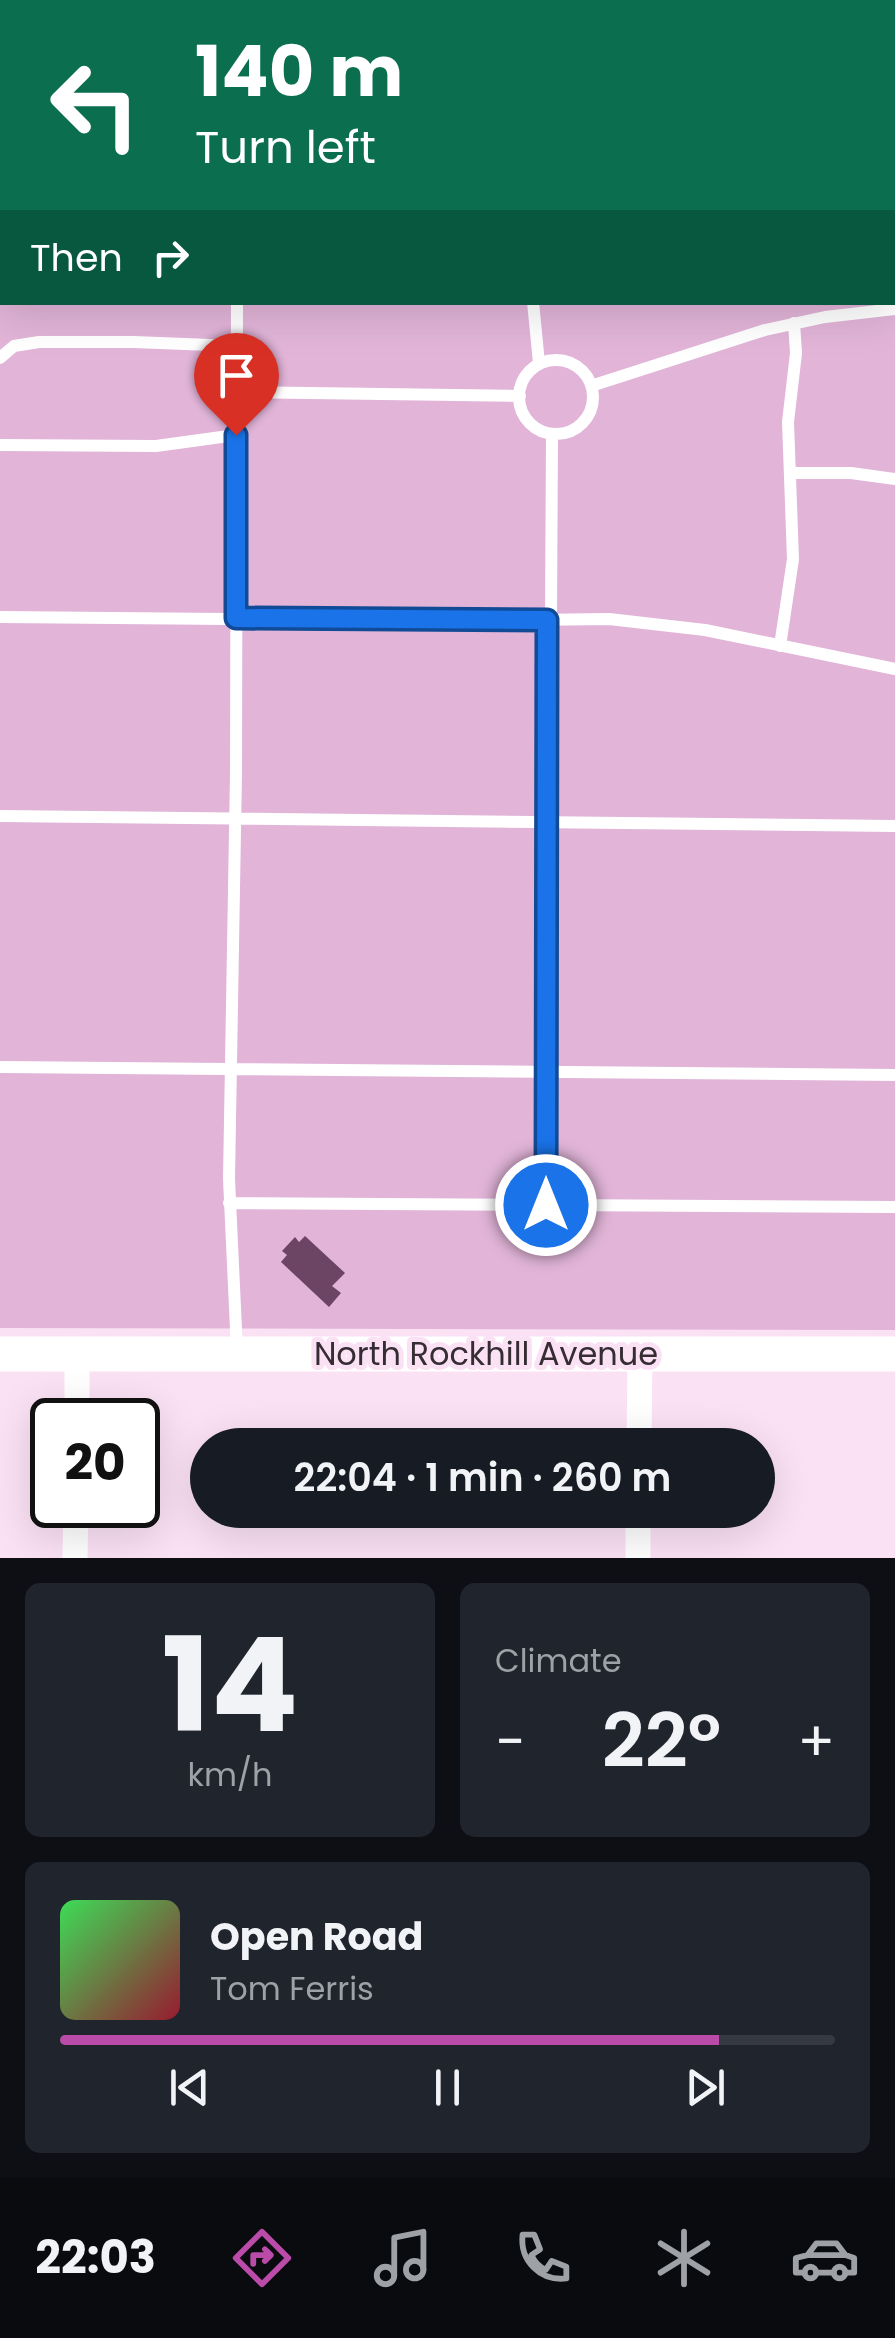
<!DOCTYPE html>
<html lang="en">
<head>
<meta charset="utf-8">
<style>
	body { margin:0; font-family:Poppins,sans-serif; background:#20242c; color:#f1f3f6; height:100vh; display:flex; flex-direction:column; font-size:38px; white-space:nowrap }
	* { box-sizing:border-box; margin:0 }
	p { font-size:32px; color:#9ea1a6 }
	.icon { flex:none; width:55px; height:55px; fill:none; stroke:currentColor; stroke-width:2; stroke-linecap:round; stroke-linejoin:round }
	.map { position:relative; height:1558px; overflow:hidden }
	.details { display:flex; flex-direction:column; gap:25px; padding:25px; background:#0d0f14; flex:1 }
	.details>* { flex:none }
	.banner { position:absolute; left:0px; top:0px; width:895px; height:305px; box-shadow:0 10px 40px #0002; background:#0b6e4f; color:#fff; overflow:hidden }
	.speed { position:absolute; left:30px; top:1398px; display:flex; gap:20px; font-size:50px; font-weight:700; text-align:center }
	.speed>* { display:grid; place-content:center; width:130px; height:130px; border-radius:50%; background:#171b24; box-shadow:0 10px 40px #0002; line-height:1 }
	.speed .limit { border:5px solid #111; border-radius:15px; background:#fff; color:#111 }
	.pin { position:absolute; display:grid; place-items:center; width:85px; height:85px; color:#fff; margin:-102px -42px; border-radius:50% 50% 50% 0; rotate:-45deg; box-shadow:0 0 10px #0007 }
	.pin .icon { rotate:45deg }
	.me { position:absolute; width:110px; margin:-55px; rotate:0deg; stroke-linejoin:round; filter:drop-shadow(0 0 8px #0008) }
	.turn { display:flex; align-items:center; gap:35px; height:210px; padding:0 30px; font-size:45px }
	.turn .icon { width:130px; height:130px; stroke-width:2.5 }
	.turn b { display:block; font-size:70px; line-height:85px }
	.then { display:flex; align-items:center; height:95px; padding:0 30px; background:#0003; gap:20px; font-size:38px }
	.big { font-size:75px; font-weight:600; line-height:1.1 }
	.details .card { flex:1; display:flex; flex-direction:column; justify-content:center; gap:15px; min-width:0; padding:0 35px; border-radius:15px; background:#20242c }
	.details .dial { align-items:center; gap:0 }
	.dial b { font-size:130px; line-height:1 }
	.song { display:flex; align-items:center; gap:30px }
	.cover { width:120px; height:120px; border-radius:15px; background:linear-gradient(135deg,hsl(130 70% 55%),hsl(350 70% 35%)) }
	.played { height:10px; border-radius:5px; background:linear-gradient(90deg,#ba4ba9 85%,#363941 85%) }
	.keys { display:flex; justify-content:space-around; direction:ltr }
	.heat { display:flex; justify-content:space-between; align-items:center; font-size:55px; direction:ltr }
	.details .tiles { flex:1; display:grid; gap:25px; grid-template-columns:1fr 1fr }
	.card:last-child { grid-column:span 2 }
	.trip { position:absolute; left:190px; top:1428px; width:585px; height:100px; border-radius:50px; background:#171b24; box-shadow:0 10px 40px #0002; font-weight:600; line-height:100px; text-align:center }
	.dock { display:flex; height:160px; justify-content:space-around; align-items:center; background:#090b0e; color:#9ea1a6 }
	.dock .icon { width:70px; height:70px }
	.dock .selected { color:#ba4ba9 }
	.dock b { font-size:45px; color:#f1f3f6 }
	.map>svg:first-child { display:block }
	.green { fill:#e1b4d8 }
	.building { fill:#6c4464 }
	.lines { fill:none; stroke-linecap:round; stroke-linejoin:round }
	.lane { stroke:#fff; stroke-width:12 }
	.street { stroke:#fff; stroke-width:25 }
	.secondary { stroke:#fff; stroke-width:35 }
	.route-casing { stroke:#114b97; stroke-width:25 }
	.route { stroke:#1a73e8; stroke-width:18 }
	.labels { text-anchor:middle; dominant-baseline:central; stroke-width:10; stroke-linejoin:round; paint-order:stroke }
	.street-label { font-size:32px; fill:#362c34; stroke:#fae1f4 }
</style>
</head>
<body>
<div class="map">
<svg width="895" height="1558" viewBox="0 0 895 1558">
	<rect width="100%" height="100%" fill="#fae1f4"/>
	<path class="green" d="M68,0h827v1330l-895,-2v-1207h2v181h890v-300z"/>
	<path class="building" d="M305,1236l40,37 -13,13 9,7 -12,14 -48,-45 6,-7 -5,-4 13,-14 4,5z"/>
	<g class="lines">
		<path class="lane" d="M517,0l1,2
			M252,2l1,-2
			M892,129h3
			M0,144h2
			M533,302l6,61
			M0,358l14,-12 25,-4h95l102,4
			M519 397a37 37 0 1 1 74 0a37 37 0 1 1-74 0Z
			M594,385l171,-55 60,-13 70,-8
			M236,392l284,4
			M0,445l156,1 80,-11
			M792,473h59l44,6
			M0,617l441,4 168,-2 96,11 190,39
			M551,619l1,-184
			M780,646l13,-87 -5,-137 8,-69 -2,-30
			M0,816l895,10
			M0,1067l895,8
			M229,1203l666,4
			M546,1205l1,-585
			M237,1351l-8,-172 7,-406 1,-471"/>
		<path class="street" d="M77,1420v-66
			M639,1445l1,-92
			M75,1558l1,-53
			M638,1558v-48"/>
		<path class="secondary" d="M0,1354h895"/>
	</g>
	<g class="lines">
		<defs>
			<path id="route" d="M236,435v183l311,2 -1,585"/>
		</defs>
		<use href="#route" class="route-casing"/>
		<use href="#route" class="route"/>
	</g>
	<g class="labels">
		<g class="street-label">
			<text x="486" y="1353">North Rockhill Avenue</text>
		</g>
	</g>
</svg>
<div class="speed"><div class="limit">20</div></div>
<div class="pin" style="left:236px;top:435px;background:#d93025"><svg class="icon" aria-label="arrive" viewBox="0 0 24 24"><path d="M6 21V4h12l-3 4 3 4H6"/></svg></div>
<svg class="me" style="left:546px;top:1205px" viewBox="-20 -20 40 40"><circle r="17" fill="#1a73e8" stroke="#fff" stroke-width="3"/><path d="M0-11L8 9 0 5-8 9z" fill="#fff"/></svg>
<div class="trip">22:04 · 1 min · 260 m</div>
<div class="banner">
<div class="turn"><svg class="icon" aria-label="left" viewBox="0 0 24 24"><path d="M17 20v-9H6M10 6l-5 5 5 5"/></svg><div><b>140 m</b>Turn left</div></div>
<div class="then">Then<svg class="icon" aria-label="right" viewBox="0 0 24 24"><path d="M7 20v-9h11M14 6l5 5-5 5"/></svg></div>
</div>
</div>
<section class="details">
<div class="tiles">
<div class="card dial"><b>14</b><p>km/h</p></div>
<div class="card"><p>Climate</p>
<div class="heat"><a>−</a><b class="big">22°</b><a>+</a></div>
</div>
<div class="card">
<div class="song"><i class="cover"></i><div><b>Open Road</b><p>Tom Ferris</p></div></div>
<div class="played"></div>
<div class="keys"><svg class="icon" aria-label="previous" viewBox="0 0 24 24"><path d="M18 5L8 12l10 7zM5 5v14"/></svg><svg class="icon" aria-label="pause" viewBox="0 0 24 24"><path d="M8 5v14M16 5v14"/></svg><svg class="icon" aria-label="next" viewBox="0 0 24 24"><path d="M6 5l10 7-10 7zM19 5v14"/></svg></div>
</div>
</div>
</section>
<nav class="dock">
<b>22:03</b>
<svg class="icon selected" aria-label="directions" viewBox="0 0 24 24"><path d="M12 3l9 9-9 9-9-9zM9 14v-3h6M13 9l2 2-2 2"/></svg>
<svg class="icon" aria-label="music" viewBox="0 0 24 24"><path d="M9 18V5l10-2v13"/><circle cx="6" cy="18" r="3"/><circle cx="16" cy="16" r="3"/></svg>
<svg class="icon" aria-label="phone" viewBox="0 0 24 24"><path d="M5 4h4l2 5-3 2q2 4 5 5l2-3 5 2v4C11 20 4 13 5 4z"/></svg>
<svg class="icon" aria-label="climate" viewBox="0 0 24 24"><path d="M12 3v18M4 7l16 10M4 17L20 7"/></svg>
<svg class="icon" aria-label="car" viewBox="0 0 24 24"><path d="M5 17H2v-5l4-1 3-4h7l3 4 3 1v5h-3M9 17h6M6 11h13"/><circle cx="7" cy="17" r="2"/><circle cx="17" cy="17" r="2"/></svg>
</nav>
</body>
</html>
